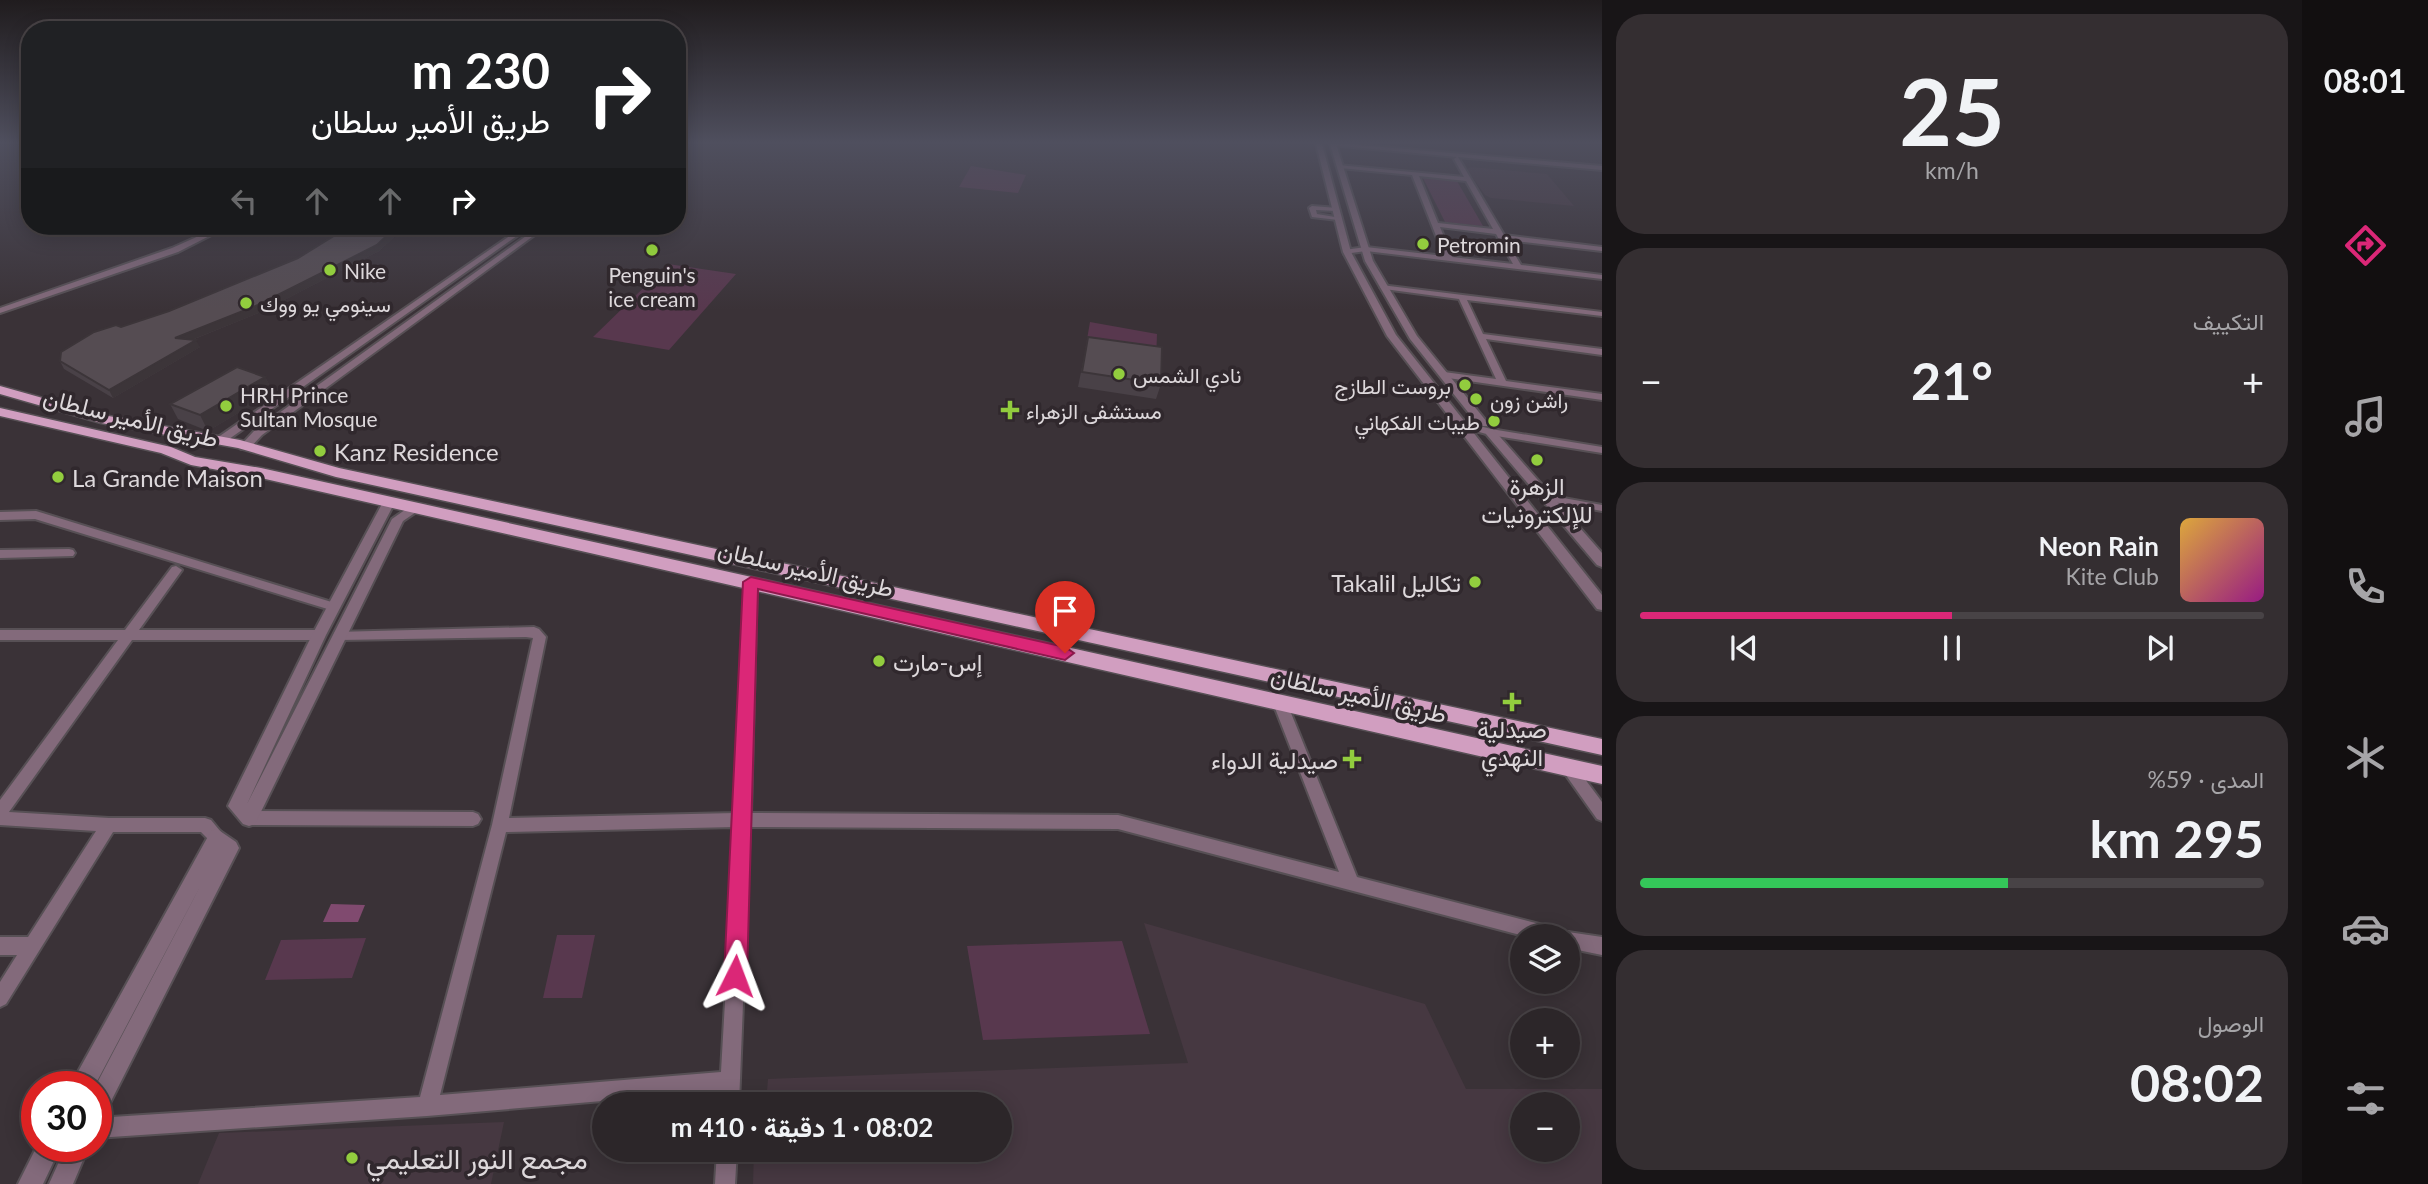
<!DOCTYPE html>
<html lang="ar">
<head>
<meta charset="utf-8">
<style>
	body { margin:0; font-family:Lato,Vazirmatn,sans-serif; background:#342e31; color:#f1f3f6; direction:rtl; height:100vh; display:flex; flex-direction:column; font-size:26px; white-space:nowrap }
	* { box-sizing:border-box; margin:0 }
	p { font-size:23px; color:#a6a5a8 }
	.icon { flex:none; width:38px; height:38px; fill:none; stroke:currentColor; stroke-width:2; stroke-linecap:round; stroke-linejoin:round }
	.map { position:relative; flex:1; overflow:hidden; direction:ltr }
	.side { display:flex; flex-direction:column; gap:14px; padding:14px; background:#181517; width:700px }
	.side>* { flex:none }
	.guide { position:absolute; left:21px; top:21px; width:665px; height:214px; border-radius:28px; box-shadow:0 4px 18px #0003,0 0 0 2px #484346; direction:rtl; background:#202124; color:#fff; overflow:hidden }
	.tools { position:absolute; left:1510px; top:924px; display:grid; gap:14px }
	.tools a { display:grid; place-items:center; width:70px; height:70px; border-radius:50%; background:#2c2629; box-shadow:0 4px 18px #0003,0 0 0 2px #484346; font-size:35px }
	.speed { position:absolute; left:21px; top:1071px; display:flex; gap:14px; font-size:35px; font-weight:700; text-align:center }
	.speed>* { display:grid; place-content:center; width:91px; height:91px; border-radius:50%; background:#2c2629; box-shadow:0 4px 18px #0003,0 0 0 2px #484346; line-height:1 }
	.speed .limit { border:10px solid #d22; background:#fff; color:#111 }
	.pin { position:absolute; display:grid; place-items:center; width:60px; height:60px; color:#fff; margin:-72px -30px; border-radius:50% 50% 50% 0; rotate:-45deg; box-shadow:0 0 7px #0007 }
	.pin .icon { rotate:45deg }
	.me { position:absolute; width:77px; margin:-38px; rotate:3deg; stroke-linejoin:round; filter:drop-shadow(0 0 5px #0008) }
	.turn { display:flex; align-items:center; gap:24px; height:147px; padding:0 21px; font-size:32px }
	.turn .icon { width:91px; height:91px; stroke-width:2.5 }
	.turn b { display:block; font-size:49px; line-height:60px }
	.lanes { display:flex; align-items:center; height:66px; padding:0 21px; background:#0003; justify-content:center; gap:35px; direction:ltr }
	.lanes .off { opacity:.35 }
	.big { font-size:52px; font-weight:700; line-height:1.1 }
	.side .card { flex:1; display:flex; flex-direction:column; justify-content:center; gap:10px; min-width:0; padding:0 24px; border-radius:28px; background:#342e31 }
	.side .dial { align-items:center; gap:0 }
	.dial b { font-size:91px; line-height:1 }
	.song { display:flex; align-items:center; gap:21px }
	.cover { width:84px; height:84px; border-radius:10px; background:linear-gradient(135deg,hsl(40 70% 55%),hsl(310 70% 35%)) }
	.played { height:7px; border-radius:4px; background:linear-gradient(90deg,#db2777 50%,#484346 50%) }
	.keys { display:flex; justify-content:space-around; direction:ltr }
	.heat { display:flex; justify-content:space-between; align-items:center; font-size:38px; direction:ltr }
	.charge { height:10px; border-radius:5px; background:linear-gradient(90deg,#34c759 59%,#484346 0) }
	.trip { position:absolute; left:592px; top:1092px; width:420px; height:70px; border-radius:35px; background:#2c2629; box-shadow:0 4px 18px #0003,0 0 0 2px #484346; font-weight:700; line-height:70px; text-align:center; direction:rtl }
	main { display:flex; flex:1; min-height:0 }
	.tab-bar { display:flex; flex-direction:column; width:126px; justify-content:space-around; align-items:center; background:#120f10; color:#a6a5a8 }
	.tab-bar .icon { width:49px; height:49px }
	.tab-bar .current { color:#db2777 }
	.tab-bar b { font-size:32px; color:#f1f3f6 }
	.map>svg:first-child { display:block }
	.built { fill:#463841; fill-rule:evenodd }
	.green { fill:#58384e }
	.water { fill:#804a6f }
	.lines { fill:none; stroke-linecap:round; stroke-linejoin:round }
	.minor-casing { stroke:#575055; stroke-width:4 }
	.tertiary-casing { stroke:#575055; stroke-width:4 }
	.primary-casing { stroke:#575055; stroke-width:3 }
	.minor { fill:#836a7b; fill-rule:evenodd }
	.tertiary { fill:#836a7b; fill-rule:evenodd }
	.primary { fill:#d19ec0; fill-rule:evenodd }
	.wall { fill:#494147 }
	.shaded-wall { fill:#3c3539 }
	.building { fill:#554c52; stroke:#3c3539; stroke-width:2 }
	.route { fill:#db2777; stroke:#8e194d; stroke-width:2 }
	.poi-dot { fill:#92cd3e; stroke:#30282d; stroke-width:2.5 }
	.labels { text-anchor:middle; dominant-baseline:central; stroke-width:7; stroke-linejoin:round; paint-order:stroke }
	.far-poi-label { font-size:21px; fill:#ddd8db; stroke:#30282d; text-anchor:start }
	.street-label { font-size:24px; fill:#ddd8db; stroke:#30282d }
	.poi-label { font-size:24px; fill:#ddd8db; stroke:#30282d; text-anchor:start }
	.near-poi-label { font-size:28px; fill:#ddd8db; stroke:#30282d; text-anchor:start }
</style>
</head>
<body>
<main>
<nav class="tab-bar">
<b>08:01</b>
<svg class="icon current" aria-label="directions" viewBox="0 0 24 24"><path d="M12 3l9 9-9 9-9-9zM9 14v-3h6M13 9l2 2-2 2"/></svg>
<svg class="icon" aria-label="music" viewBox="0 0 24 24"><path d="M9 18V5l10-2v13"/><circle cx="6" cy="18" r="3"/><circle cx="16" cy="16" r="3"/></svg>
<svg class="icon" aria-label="phone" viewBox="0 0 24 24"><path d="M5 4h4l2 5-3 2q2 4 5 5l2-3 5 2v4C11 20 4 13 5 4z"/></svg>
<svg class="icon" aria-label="climate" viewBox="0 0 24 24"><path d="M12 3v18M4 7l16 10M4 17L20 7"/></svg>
<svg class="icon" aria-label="car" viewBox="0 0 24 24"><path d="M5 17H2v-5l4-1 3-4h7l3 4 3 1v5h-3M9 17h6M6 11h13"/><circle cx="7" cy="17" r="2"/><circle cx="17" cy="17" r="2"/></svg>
<svg class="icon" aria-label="filters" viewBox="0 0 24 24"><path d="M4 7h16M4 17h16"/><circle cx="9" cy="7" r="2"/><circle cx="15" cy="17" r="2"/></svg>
</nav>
<section class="side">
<div class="card dial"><b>25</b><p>km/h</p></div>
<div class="card"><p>التكييف</p>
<div class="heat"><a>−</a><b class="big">21°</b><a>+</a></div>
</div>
<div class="card">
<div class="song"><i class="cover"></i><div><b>Neon Rain</b><p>Kite Club</p></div></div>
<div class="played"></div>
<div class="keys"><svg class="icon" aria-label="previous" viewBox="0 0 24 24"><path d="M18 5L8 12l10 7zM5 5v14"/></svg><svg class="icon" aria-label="pause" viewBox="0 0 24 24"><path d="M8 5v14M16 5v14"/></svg><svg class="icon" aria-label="next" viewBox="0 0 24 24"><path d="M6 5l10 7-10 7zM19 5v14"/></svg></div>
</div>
<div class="card"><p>المدى · 59%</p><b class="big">295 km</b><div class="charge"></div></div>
<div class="card"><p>الوصول</p><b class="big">08:02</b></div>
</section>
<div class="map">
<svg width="1602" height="1184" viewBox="0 0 1602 1184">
	<rect width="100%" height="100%" fill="#3a3237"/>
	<path class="built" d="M1471,167l76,7 27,32 -83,-8 -6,-3 -8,-11 -10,-15z
		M1144,923l281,81 41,85h136v95h-849l1,-34h245v-46h-233l2,-25 420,-16zM1568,1104v46h-46v-46z
		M504,1122l-13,62h-293l21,-51z"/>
	<path class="green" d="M971,166l55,9 -8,18 -59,-6z
		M1423,178l34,3 26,45 -38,-4z
		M668,264l68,10 -67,76 -76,-13z
		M1090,322l67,12 -1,27 -71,-10z
		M557,935h38l-13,63h-39z
		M366,938l-14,40 -87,2 16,-40z
		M1122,941l28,93 -167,6 -16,-94z"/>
	<path class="water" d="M331,904l34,1 -7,17h-35z"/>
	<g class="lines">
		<defs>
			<path id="minor" d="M1348,144l254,22v4l-144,-13 46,78 98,12v4l-96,-11 15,25 81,10v4l-236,-28 -22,3v-4l22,-3 78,9 -32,-81 -72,-7 -2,-3 126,12 -10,-18 3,-2 -126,-12zM1419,176l47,5 27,48 -55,-6zM1440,227l56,7 17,30 -61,-7z
				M1312,206l26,2v2l-2,1 -20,-1 1,4 24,4 -3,2 -26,-3 -3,-9z
				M221,226h8l-51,26 -178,61v-5l172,-60z
				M524,226h7l-309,218h-8v-4z
				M540,226h7l-285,209 -13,14h-8v-4l13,-14z
				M1381,285l221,27v4l-135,-16 16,34 119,15v6l-116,-16 20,42 96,13v6l-161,-23v-4l3,-1 52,7 -37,-80 -75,-10 -4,-2z
				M1457,420l34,9 111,18v6l-112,-18 -36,-10v-4z
				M1547,495l55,10v6l-59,-11 -1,-2z
				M36,511l302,93 2,3 -6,4 -299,-92 -35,1v-8z
				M69,549l4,1 2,3 -2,3 -73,2v-8z
				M176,566l6,4 -43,60h180l5,2 1,3 -1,3 -5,2h-187l-123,172 100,6h96l6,2 14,17 -2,5 -6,2 -6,-2 -10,-10h-88l-107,172 -6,3v-25l17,-27h-17v-18h28l68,-106 -96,-6v-25l118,-160h-118v-10h125l47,-63z
				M751,578l6,4 -6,231 367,2 221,57 -66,-169 2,-4 5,-1 5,1 2,4 70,174 198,51 6,2 2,4 5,-2 34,5v18l-34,-7v-12h-44l-406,-107 -368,-2 -11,277h-20l1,-13 -293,25 -331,22v-20l324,-21 72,-272 41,-187 -7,-1 -186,3 -5,-2 -1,-3 1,-3 199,-5 5,2 7,8 -37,181 227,-5 9,-231zM735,827l-14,245 -281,23 66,-263z
				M1568,761l5,2 29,39v19l-5,-2 -34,-48 -2,-4 2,-4z
				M249,811l224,1 5,2 3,5 -3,5 -5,2 -224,-1 -5,-2 -3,-5 3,-5z
				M717,1150h20l-2,34h-20z"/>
			<path id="tertiary" d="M1316,144h6l29,108 45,83 206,260v15l-5,-1 -210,-273 -44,-84z
				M1330,144h6l37,117 44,75 70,86v4h-8l-69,-87 -45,-78z
				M1490,429l4,1 108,123v14l-5,-2 -111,-131v-4z
				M389,498l6,4 -69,133 -79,169 145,-285 20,-14h8l2,3 -19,13 -148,303 -6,2 -6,-2 -15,-18 84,-171 71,-133z
				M217,829l19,13 3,6 -135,267 -8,3 -1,-31 107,-204 -108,204h-23l3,-8 137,-248z
				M37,1146h24l-18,38h-25z
				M66,1146h23l-16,38h-24z"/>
			<path id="primary" d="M0,386l103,29 137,25 99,28 1263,271v16l-1266,-278 -98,-29 -137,-25 -101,-29z
				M0,408l171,39 24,10 66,11 1341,298v18l-1341,-306 -70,-13 -30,-12 -161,-37z"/>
		</defs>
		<use href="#minor" class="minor-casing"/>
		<use href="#tertiary" class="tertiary-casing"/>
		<use href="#primary" class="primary-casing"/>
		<use href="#minor" class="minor"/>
		<use href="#tertiary" class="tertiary"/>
		<use href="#primary" class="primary"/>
	</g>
	<path class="wall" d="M350,226h56l-27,25 -118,61 -69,28 8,7 -87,51 -49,-29 -4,-8 61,-34 48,-16 129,-53z
		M1088,337l73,47 -5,15 -78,-12z
		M265,377l8,15 -65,39 -30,-12 -8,-15z"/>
	<path class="shaded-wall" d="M397,226h9l-27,25 -118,61 -82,33 -4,-7z
		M196,340l4,7 -87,51 -4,-8z
		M265,377l8,15 -65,39 -8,-16z"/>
	<path class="building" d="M350,226h47l-20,19 -119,60 -83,33 21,2 -87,50 -49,-29 1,-9 33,-20 22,-7 5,2 48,-16 129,-53z
		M1088,337l74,10 -1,37 -79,-12z
		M237,367l28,10 -65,38 -30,-11z"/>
	<linearGradient id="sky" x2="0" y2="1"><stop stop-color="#201c1e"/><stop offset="0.46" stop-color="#4f4f5e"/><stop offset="1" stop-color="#4f4f5e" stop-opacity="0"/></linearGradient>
	<rect width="1602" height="310" fill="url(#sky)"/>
	<path class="route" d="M751,577l314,70 9,6 -9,7 -307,-71 -11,387 -3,9 -9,3 -8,-3 -3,-9 19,-394z"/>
	<g class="poi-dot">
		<circle cx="1423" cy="244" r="7"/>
		<circle cx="652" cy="250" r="7"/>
		<circle cx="330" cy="270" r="7"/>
		<circle cx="246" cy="303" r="7"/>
		<circle cx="1119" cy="374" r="7"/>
		<circle cx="1465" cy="385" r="7"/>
		<circle cx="1476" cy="399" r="7"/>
		<circle cx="226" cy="406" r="7"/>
		<path d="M1006.5 399.5h7v7h7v7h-7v7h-7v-7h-7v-7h7z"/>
		<circle cx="1494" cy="421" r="7"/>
		<circle cx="320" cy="451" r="7"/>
		<circle cx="1537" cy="460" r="7"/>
		<circle cx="58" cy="477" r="7"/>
		<circle cx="1475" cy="582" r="7"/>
		<circle cx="879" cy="661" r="7"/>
		<path d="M1508.5 691.5h7v7h7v7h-7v7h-7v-7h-7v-7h7z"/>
		<path d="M1348.5 748.5h7v7h7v7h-7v7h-7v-7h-7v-7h7z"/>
		<circle cx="352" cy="1158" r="7"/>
	</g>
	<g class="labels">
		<g class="far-poi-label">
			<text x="1437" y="244">Petromin</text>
			<text x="344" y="270">Nike</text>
			<text x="652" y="274" text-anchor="middle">Penguin's<tspan x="652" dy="24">ice cream</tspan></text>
			<text x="260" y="303">سينومي يو ووك</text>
			<text x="1133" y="374">نادي الشمس</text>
			<text x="1451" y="385" text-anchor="end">بروست الطازج</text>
			<text x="240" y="394">HRH Prince<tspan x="240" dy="24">Sultan Mosque</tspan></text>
			<text x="1490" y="399">راشن زون</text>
			<text x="1026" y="410">مستشفى الزهراء</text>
			<text x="1480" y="421" text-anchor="end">طيبات الفكهاني</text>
		</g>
		<g class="street-label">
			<text transform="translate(131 417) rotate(14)">طريق الأمير سلطان</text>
			<text transform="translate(806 568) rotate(13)">طريق الأمير سلطان</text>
			<text transform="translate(1359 694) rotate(13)">طريق الأمير سلطان</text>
		</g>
		<g class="poi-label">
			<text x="334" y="451">Kanz Residence</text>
			<text x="72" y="477">La Grande Maison</text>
			<text x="1537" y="485" text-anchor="middle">الزهرة<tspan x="1537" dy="28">للإلكترونيات</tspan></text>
			<text x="1461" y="582" text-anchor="end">Takalil تكاليل</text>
			<text x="893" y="661">إس-مارت</text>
			<text x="1512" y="728" text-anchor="middle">صيدلية<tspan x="1512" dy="28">النهدي</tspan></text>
			<text x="1338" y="759" text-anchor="end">صيدلية الدواء</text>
		</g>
		<g class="near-poi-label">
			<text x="366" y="1158">مجمع النور التعليمي</text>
		</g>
	</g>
</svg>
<div class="tools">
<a><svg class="icon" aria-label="layers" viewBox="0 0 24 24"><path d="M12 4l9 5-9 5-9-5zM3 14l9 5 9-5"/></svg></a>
<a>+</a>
<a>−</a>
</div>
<div class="speed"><div class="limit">30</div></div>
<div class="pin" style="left:1065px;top:653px;background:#d93025"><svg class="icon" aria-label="arrive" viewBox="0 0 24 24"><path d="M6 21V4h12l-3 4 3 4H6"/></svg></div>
<svg class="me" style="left:735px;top:976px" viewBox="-20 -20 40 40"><path d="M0-17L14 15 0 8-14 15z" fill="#db2777" stroke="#fff" stroke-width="4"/></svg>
<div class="trip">08:02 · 1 دقيقة · 410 m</div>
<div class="guide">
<div class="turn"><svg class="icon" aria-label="right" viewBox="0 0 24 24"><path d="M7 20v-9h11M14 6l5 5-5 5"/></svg><div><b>230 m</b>طريق الأمير سلطان</div></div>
<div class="lanes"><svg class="icon off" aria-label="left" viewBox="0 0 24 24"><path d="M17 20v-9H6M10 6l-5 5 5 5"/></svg><svg class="icon off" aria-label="ahead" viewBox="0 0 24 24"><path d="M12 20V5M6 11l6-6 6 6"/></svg><svg class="icon off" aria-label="ahead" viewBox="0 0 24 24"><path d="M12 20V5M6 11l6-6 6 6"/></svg><svg class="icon" aria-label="right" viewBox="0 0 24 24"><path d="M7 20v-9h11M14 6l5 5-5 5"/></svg></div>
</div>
</div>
</main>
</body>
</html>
